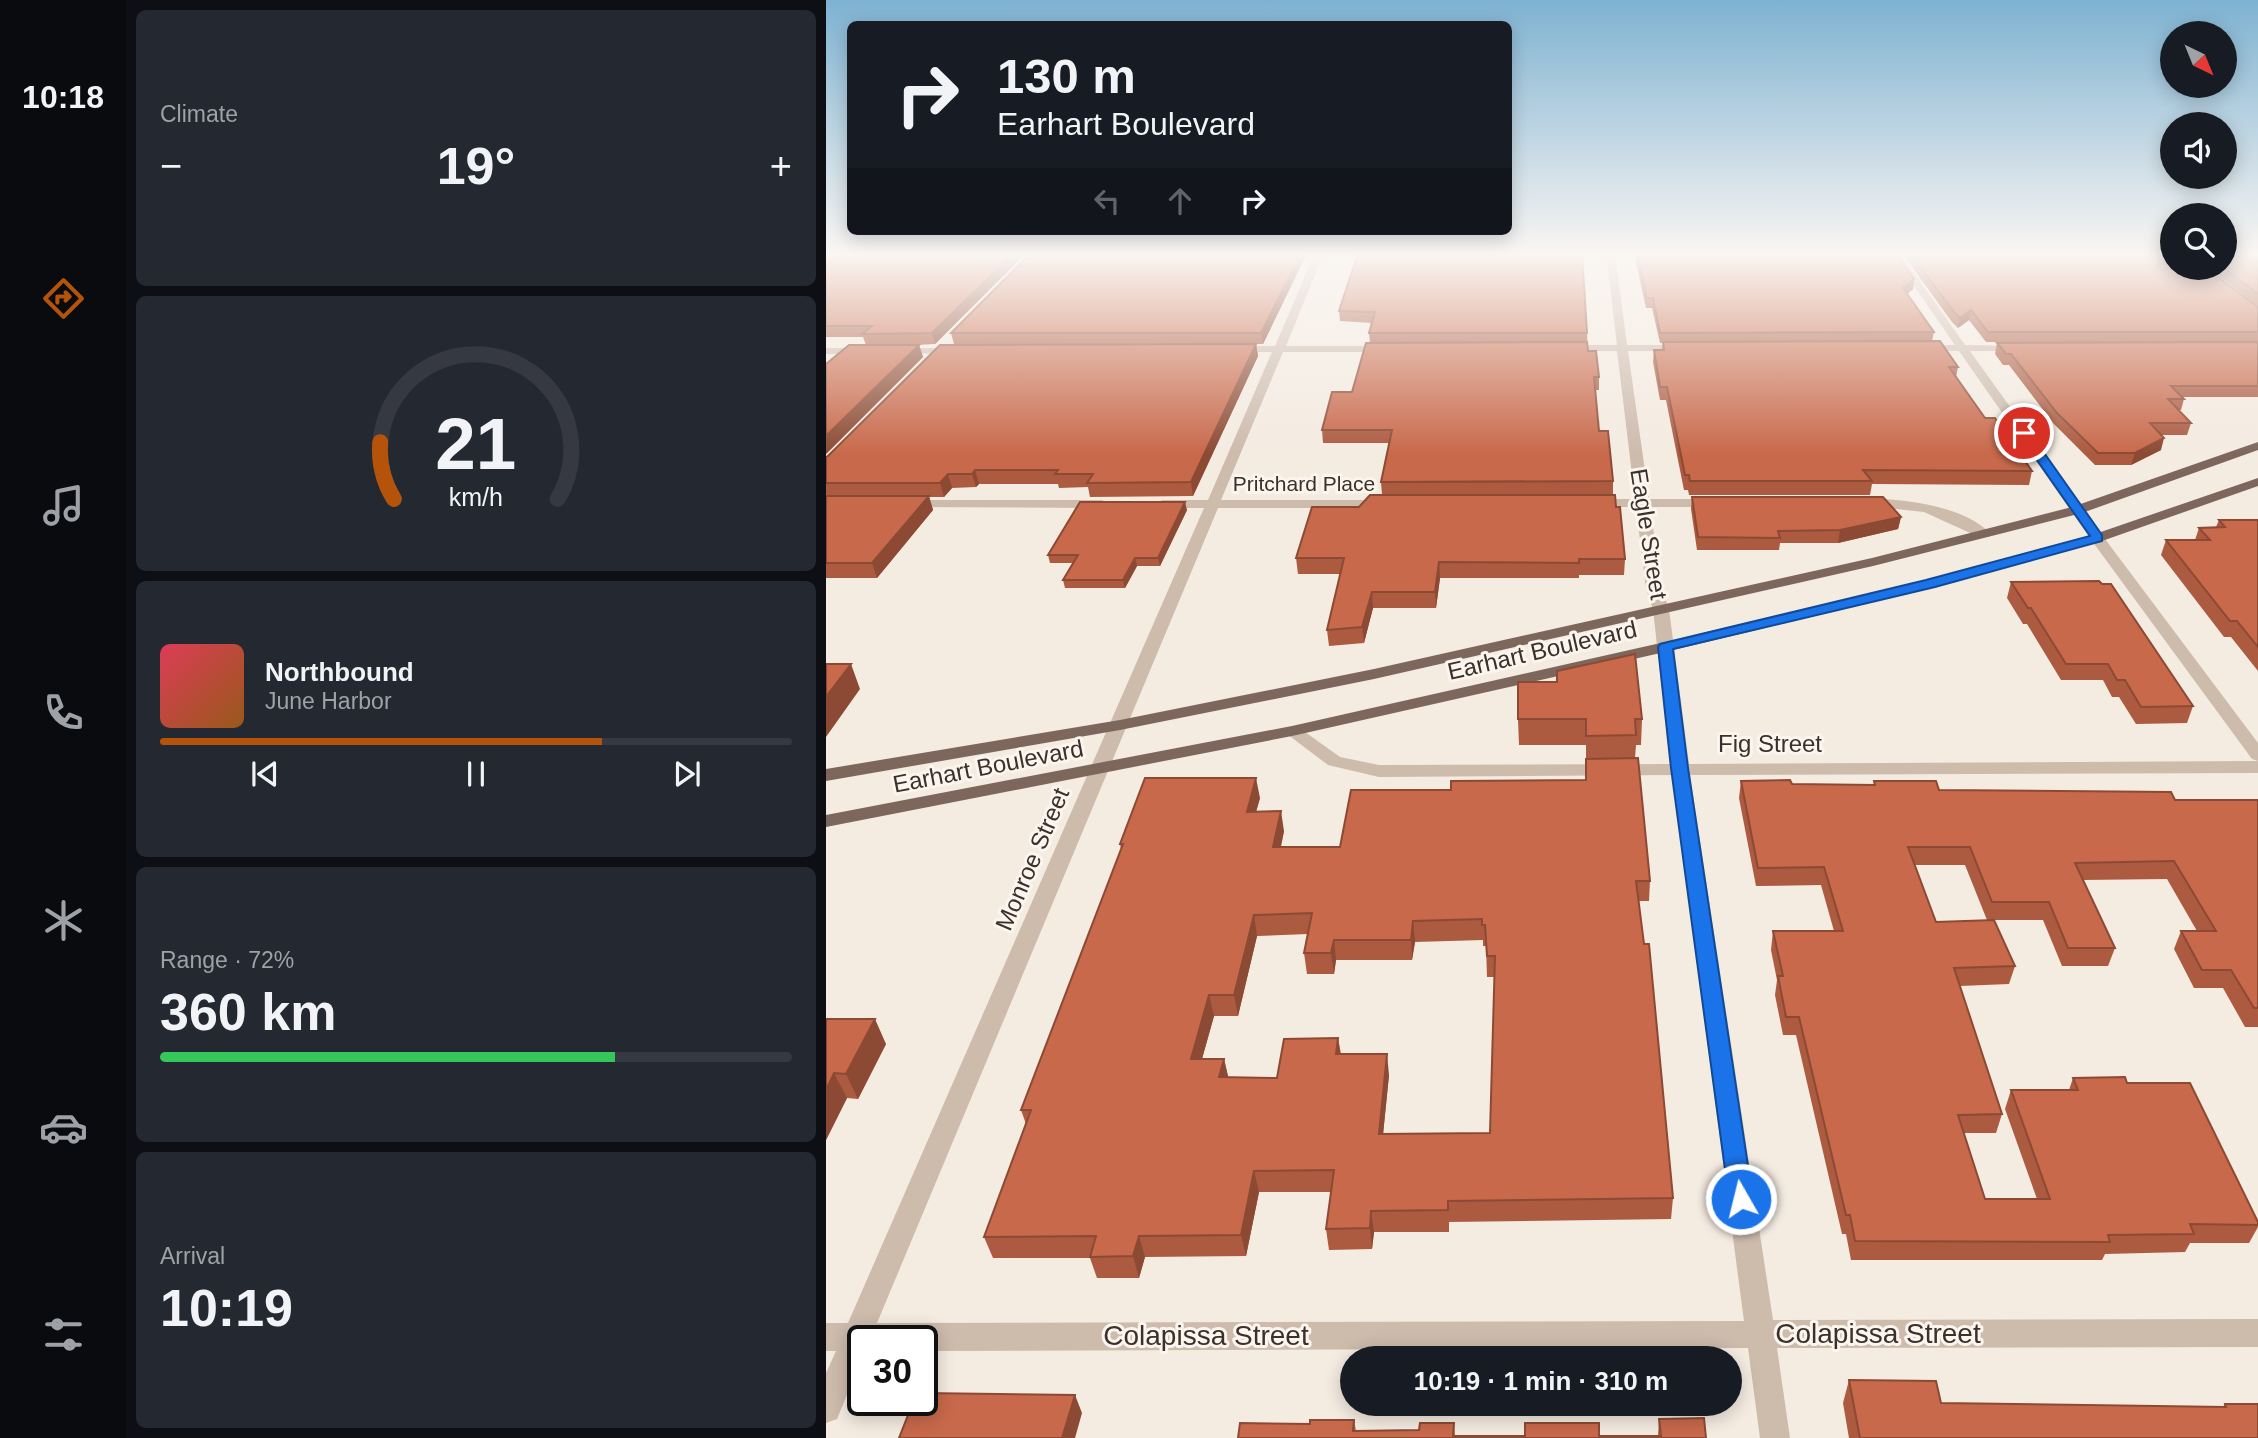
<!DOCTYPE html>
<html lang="en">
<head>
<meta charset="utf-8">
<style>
	body { margin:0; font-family:Helvetica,sans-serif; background:#242831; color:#f1f3f6; height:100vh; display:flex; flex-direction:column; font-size:26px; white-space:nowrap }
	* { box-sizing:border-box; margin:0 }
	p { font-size:23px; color:#9ea1a6 }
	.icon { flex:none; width:38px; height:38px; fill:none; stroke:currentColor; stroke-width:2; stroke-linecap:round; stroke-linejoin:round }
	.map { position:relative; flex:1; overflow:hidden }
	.side { display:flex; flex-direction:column; gap:10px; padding:10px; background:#0d0f14; width:700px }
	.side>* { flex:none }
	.hud { position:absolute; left:21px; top:21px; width:665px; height:214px; border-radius:10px; box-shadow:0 4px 18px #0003; background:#171b24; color:#f1f3f6; overflow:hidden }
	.needle { width:46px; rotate:137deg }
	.fabs { position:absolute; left:1334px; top:21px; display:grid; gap:14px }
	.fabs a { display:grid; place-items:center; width:77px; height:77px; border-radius:50%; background:#171b24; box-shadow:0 4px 18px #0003; font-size:35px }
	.speed { position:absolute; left:21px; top:1325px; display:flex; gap:14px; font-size:35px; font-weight:700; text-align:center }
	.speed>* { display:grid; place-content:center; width:91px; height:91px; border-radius:50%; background:#171b24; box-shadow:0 4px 18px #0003; line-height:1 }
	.speed .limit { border:4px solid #111; border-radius:10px; background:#fff; color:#111 }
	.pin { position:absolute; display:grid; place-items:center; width:60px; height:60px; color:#fff; margin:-30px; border:4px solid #fff; border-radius:50%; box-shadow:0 2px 7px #0007 }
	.me { position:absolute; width:77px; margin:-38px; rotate:352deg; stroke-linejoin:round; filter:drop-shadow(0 0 5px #0008) }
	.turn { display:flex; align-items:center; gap:24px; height:147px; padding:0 35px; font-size:32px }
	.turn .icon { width:91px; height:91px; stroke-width:2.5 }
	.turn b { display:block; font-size:49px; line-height:60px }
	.lanes { display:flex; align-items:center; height:66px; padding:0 35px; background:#0003; justify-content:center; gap:35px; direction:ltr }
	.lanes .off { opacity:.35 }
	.big { font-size:52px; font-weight:800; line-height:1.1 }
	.side .card { flex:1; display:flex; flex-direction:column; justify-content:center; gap:10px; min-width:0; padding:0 24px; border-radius:10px; background:#242831 }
	.side .dial { align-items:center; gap:0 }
	.dial svg { height:182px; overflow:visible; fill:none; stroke:#363941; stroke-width:7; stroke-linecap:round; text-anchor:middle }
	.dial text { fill:#f1f3f6; stroke:none }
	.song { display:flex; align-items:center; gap:21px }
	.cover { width:84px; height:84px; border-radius:10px; background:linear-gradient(135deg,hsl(350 70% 55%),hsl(30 70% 35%)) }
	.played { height:7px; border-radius:4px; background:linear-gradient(90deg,#b45309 70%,#363941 70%) }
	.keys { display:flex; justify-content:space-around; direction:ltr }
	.heat { display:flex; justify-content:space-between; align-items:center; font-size:38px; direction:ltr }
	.charge { height:10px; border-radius:5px; background:linear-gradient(90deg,#34c759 72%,#363941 0) }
	.trip { position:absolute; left:514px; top:1346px; width:402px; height:70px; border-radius:35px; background:#171b24; box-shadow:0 4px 18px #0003; font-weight:800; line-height:70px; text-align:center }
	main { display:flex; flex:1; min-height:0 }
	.dock { display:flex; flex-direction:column; width:126px; justify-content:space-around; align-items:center; background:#090b0e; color:#9ea1a6 }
	.dock .icon { width:49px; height:49px }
	.dock .selected { color:#b45309 }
	.dock b { font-size:32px; color:#f1f3f6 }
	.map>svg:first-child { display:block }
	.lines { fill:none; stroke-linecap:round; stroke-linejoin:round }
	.minor { fill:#cdbbac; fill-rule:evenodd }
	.major { fill:#7d675c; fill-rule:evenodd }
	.wall { fill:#ac5a40; fill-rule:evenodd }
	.shaded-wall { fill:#8c4a34 }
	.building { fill:#c8694b; stroke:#8c4a34; stroke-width:2; fill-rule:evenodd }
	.route { fill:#1a73e8; stroke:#114b97; stroke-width:2 }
	.labels { text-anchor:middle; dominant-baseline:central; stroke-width:6; stroke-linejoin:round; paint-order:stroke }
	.far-street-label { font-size:21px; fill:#3b302b; stroke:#fbf5ee }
	.street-label { font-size:24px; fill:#3b302b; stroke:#fbf5ee }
	.near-street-label { font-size:28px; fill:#3b302b; stroke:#fbf5ee }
</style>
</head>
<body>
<main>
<nav class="dock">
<b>10:18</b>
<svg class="icon selected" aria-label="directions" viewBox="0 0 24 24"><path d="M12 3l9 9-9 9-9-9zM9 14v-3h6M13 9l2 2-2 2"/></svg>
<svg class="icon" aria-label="music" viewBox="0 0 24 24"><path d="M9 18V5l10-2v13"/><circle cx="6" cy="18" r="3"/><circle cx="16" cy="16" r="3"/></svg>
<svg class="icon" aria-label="phone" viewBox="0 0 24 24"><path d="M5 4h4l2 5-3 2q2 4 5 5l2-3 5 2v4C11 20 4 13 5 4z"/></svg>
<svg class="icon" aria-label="climate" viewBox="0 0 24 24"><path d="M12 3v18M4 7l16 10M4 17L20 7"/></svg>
<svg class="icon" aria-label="car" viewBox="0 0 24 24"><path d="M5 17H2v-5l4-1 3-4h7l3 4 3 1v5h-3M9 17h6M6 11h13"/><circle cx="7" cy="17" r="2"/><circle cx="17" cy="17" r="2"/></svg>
<svg class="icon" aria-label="filters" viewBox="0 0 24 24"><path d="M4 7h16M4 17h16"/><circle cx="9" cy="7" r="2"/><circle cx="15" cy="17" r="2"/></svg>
</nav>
<section class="side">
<div class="card"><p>Climate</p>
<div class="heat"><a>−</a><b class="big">19°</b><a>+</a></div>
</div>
<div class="card dial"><svg viewBox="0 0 100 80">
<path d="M14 69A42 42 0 1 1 86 69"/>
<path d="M14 69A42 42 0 0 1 8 44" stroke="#b45309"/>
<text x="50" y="56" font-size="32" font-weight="700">21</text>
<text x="50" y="72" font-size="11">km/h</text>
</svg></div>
<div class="card">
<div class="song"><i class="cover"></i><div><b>Northbound</b><p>June Harbor</p></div></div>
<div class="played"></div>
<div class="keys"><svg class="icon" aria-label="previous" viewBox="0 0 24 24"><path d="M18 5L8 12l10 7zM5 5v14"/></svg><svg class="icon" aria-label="pause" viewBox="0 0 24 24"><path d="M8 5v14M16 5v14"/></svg><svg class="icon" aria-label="next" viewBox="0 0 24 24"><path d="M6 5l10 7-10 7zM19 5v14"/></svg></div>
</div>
<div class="card"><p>Range · 72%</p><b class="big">360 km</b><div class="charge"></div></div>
<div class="card"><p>Arrival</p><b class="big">10:19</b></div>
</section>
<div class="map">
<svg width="1432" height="1438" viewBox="0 0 1432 1438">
	<rect width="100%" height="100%" fill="#f4ebe1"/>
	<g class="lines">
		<path class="minor" d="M489,253h9l-38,93h100l5,3 -5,3h-103l-62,148h165l7,4 -7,4h-168l-341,815 867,-2 -72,-546 -293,2 -51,-12 -45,-34 3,-4h12l42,30 39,8 291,-1 -17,-155 -7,-20 -10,-82h-44l-7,-4 7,-4h43l-18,-148h-53l-5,-3 5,-3h53l-11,-92h9l12,92h56l5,3 -5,3h-55l21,148h66l7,4 -7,4h-65l12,82 7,20 20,155 569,-3v12l-568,2 83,545 485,-1v28l-481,1 13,90h-30l-12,-90 -826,3v-11h-59v16l-26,63 -11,4v-50l10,-22h-10v-28h22l356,-815h-42l-7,-4 7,-4h46l64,-148h-37l-5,-3 5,-3h40z
			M1065,253h9l65,92 58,1v4l-4,1h-49l132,184 156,208v18l-6,-2 -160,-218 -133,-190 -42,-1v-4l4,-1h34z
			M0,348h38l5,3 -5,3h-38z
			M73,348h56l5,3 -5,3 -60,-1v-4z
			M1039,498c38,1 98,7 126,36l-2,3h-10l-55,-25 -64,-7v-6z
			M84,500h192l7,4 -7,4 -197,-1 -2,-3z"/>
		<path class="major" d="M1432,442v8l-176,63 -209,53 -499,113 -254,51 -294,51v-12l294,-49 254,-51 498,-111 200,-51z
			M1432,478v8l-156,55 -167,46 -270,65 -373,84 -466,91v-12l466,-89 373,-84 261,-62 166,-45z"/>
	</g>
	<path class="wall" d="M0,253h200l-91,91 -19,1h3l4,12 -97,97v-90l40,-19 -3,-8h-37z
		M481,253l-44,91h-7l2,12 -65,140 -103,1 -2,-10 -29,1 -1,-4h-79l-3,3 -24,1 -8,9h-15l4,13 -56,68h-51v-121l2,-1 126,-112 -3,-11z
		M532,253l229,80 1,18 11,26v13h-4l4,41 14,50v14l3,12 9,52 -1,16h-45v3h-139l-4,30h-63l-9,35 -35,3 -2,-16 13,-56h-42l-2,-16 63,-51 23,-12 -1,-13 8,-39h-66l-1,-13 30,-38 18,-49 -1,-10 3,-10 -32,-2 -1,-10z
		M808,253h262l18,26 -1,10 -6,5 27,38 -2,9 26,26 -2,10 29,41 47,53 -3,14 -157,-1 -2,11h-181l-1,-5h-4l-18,-90h-6l-7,-38 1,-12h8l1,-7h-3l-8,-35h-6z
		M1076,253h270l86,54v90h-76l2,2 -3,11h-2l12,13 -4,12h-26v15l-30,15h-36l-41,-41 -45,-59h-6l-8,-11 2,-11 209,-1h-220l-17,-22 -11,8 -6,-6z
		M1432,253v53l-49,-38h15z
		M866,497l209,20 -3,12 -60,14h-58l-1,7h-82l-6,-41z
		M361,510l-27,56h-23l-12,22h-60l-2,-8 10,-17h-23l-2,-8z
		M1393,520h39v151l-27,-34h-7l-63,-82 5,-15h29l4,-12 17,-1z
		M1185,582l182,124 -6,17 -51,1 -17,-27h-7l-9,-17h-42l-34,-56h-4l-16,-26z
		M692,719h124l-1,26h-5l-1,13 15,123 -1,20h-10l34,297 -2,21 -222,3v10h-75l-2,17 -43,1 -3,-21 5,-37h-72l-13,64 -101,1 -6,21h-42l-7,-20h-97l-9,-21 42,-113 -5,-14 100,-261 -1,-5 140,-46 -4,14 28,19 -3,16h59l111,-57 135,-10v-35h-67zM482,934l-4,19 3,21h27l2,-14h76l3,-18 68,-2v6h3l1,31h8l-5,156 -107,1 6,-59 -48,-21 -3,-16 -61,40 -49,-1 -4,-18h-22l12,-43h24l19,-80z
		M915,781l51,3 82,1v-4l65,9 236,10h83v227h-13l-22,-39h-29l-20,-39 7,-18h16l-30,-52 -84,1 32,68 -7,18h-46l-19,-46h-49l21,46 -6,18 -49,2 42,128 -6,19h-32l21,66h52l-32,-90 6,-19h58l4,-12 54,5 131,139v5l-9,16h-59l-5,9 -80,2 -3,6h-251l-5,-26h-4l-46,-199h-13l-8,-40 2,-15 -6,-30 2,-19h61l-13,-46 -65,1 -17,-88zM1089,865h50l22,55 -51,2z
		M0,1019l60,25 -28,55 -11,-1 -21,42z
		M1023,1380l92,23 282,4 2,-3 33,34h-409l-6,-35z
		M833,1419l47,19h-468l72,-14 44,-4 2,11 63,-1 35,-7 1,13h203z"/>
	<path class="shaded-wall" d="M188,253h12l-91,91 -3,-11z
		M475,253h6l-44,91 -2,-11z
		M1088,279l-1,10 -11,9 1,-10z
		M1145,310l-2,10 -11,8 2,-10z
		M430,344l2,12 -65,140 -2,-14z
		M93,345l4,12 -97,97v-18z
		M1338,438l-3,12 -30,15 4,-12z
		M149,470l4,14 -3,3 -4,-13z
		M122,474l4,14 -8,9 -4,-14z
		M103,496l4,14 -56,68 -5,-15z
		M359,502l2,8 -27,56 -2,-8z
		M1075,517l-3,12 -60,14 2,-13z
		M309,558l2,8 -12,22 -2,-8z
		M613,562l1,16 -4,30 -1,-16z
		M546,592l1,16 -9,35 -2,-16z
		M25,664l9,25 -34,48v-40z
		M430,778l4,20 -10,34 -3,-20z
		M455,811l3,20 -8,36 -3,-20z
		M428,915l3,21 -19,80 -4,-21z
		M587,921l2,21 -3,18 -1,-20z
		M508,940l2,20 -2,14 -3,-21z
		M383,995l5,21 -18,64 -5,-21z
		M49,1019l11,25 -28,55 -12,-25z
		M512,1038l3,21 -5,-5z
		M561,1054l2,21 -8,80 -2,-21z
		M398,1059l5,21 -10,-3z
		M8,1073l13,25 -21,42v-50z
		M428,1171l5,21 -13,64 -5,-21z
		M545,1211l3,21 -2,17 -2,-21z
		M313,1236l6,21 -6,21 -6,-22z
		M249,1395l7,18 -7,25h-13z"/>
	<path class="building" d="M0,253h188l-82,80 -70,1 10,-8h-46z
		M205,253h270l-40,80h-310z
		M532,253h224l5,80h-218l6,-21 -36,-1z
		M811,253h259l18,26 -11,9 31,44 -274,1 -7,-35h-6z
		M1084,253h262v15h34l52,39v25h-270l-17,-22 -11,8 -6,-6z
		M1398,253h34v41l-34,-26z
		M1114,341l18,26h-9l36,51h10l37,53 -169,-1 9,11h-182l-1,-6h-4l-18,-88h-7l-6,-37h10l-1,-8z
		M761,342l1,9h8l3,26h-5l5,54h9l5,50 -232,1 11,-52h-70l10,-38h20l14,-49z
		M1432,342v44h-87l13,13h-16l23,24h-41l14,15 -29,15h-37l-41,-40 -46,-59h-5l-9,-11z
		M430,344l-65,138 -104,1 6,-9h-38l3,-4h-83l-3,4h-24l-8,9h-114v-26l2,-1 112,-111z
		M23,345h70l-93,91v-72z
		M544,495h245l1,12h4l5,52h-46v4l-140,-1 -4,30h-63l-10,35 -35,3 17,-72h-48l16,-51h47z
		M0,496h103l-57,67h-46z
		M866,497h191l18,20 -61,13 -62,1 2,7 -82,-1z
		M254,502h105l-27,56h-23l-12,22h-60l15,-25h-30z
		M1393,520h39v127l-21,-26h-7l-64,-81h44l-11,-12 26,-1z
		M1273,581l3,3h9l82,122 -52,1 -16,-27h-8l-9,-16h-42l-35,-56h-3l-17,-26z
		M809,654l7,65h-7l1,16 -50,1v-17h-68v-37h39v-11z
		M0,664h25l-25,33z
		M812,758l12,123h-14l8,63h5l24,254 -225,3v9l-77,1 -1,17 -44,1 8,-59 -80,1 -13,64 -102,1 -6,20 -43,1 6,-21 -112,1 47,-127h-10l102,-266h-3l25,-66h111l-9,34 34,-1 -8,36h67l11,-57h100v-9l135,-1v-21zM486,913l-8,40h27l3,-13h77l2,-19 69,-2v6h3l2,31h8l-5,177 -111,1 8,-80h-51l2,-16 -54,1 -7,39 -58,-1 5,-18h-33l18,-64h25l20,-80z
		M964,780l2,4 83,1 -1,-4h62l3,9 232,2 4,8h83v208h-4l-23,-38h-29l-21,-39h35l-42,-70 -99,2 40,85h-47l-19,-46h-57l-22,-55h-62l28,75 58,-2 21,46 -61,2 48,146 -44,1 27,84h65l-39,-109h67l-5,-12 52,-1 2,6h63l68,139v3l-68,-1 4,10 -86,1 2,7 -255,-1 -5,-26h-4l-47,-198h-13l-8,-41h5l-10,-45h70l-19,-64 -66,1 -17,-87z
		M0,1019h49l-29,55 -12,-1 -8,17z
		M1023,1380l87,1 5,22 285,4 -1,-3h33v34h-398z
		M96,1393l153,2 -13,43h-163l15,-38h8z
		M878,1418l2,20h-468l2,-15 70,1v-4h44l-1,11 66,-1 1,-7h34l-1,13h72v-13h74v13h62l-2,-17z"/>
	<linearGradient id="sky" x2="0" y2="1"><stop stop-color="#7eb2d2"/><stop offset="0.56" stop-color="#faf6f2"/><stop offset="1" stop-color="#faf6f2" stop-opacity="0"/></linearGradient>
	<rect width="1432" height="454" fill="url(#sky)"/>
	<path class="route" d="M1198,429l4,1 74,105v6l-167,46 -262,62 15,119 65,431 -3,7 -9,3 -8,-3 -4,-7 -58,-431 -13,-121 2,-3 266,-64 164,-44 -72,-103z"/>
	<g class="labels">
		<g class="far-street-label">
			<text x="478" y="483">Pritchard Place</text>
		</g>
		<g class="street-label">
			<text transform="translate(823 534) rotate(81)">Eagle Street</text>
			<text transform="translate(716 650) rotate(-13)">Earhart Boulevard</text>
			<text x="944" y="743">Fig Street</text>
			<text transform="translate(162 766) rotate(-11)">Earhart Boulevard</text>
			<text transform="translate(206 859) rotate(-67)">Monroe Street</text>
		</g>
		<g class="near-street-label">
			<text x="1052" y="1333">Colapissa Street</text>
			<text x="380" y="1335">Colapissa Street</text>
		</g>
	</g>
</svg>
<div class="fabs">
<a><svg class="needle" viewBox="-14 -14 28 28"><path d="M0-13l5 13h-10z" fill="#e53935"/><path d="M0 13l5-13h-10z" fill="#9ea1a6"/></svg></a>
<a><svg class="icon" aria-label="sound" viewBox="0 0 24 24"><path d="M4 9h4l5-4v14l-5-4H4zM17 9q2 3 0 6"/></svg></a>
<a><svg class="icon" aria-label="search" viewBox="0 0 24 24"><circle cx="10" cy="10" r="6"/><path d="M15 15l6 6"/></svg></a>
</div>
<div class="speed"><div class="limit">30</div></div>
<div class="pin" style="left:1198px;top:433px;background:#d93025"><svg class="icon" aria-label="arrive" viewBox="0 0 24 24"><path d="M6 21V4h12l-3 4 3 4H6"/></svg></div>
<svg class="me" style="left:915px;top:1199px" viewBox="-20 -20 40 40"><circle r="17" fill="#1a73e8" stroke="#fff" stroke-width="3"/><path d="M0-11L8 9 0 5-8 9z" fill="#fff"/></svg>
<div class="trip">10:19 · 1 min · 310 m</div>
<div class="hud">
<div class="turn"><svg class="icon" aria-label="right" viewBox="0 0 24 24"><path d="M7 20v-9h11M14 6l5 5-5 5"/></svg><div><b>130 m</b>Earhart Boulevard</div></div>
<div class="lanes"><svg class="icon off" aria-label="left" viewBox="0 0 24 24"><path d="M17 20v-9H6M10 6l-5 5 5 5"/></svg><svg class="icon off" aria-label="ahead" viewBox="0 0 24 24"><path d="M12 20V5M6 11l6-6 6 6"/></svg><svg class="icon" aria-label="right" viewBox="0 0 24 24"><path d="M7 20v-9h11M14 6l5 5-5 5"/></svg></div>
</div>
</div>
</main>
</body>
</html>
